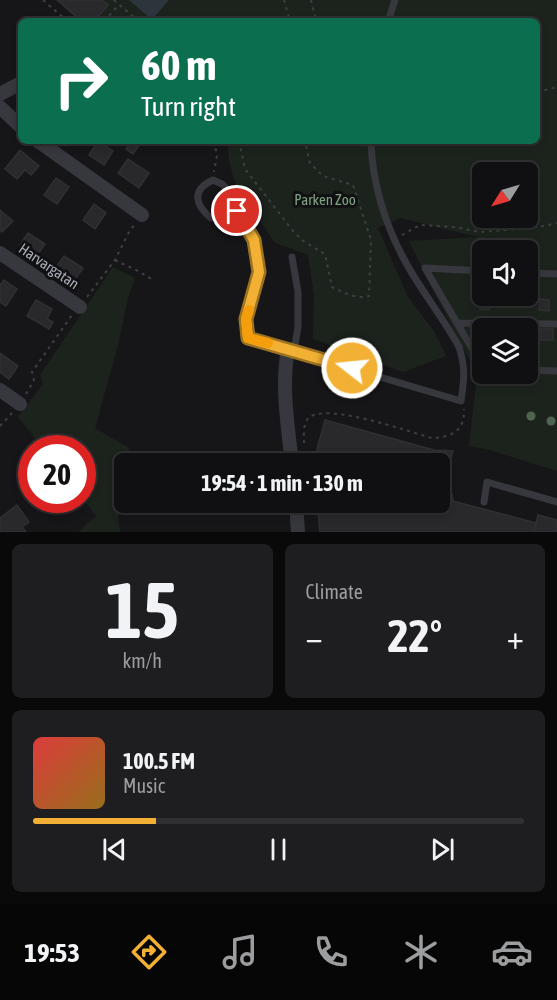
<!DOCTYPE html>
<html lang="en">
<head>
<meta charset="utf-8">
<style>
	body { margin:0; font-family:"Asap Condensed",sans-serif; background:#1e1e20; color:#f1f3f6; height:100vh; display:flex; flex-direction:column; font-size:22px; white-space:nowrap }
	* { box-sizing:border-box; margin:0 }
	p { font-size:20px; color:#9c9d9f }
	.icon { flex:none; width:33px; height:33px; fill:none; stroke:currentColor; stroke-width:2; stroke-linecap:round; stroke-linejoin:round }
	.map { position:relative; height:532px; overflow:hidden }
	.sheet { display:flex; flex-direction:column; gap:12px; padding:12px; background:#09090a; flex:1 }
	.sheet>* { flex:none }
	.top-card { position:absolute; left:18px; top:18px; width:522px; height:126px; border-radius:9px; box-shadow:0 3px 9px #0003,0 0 0 2px #303032; background:#0b6e4f; color:#fff; overflow:hidden }
	.needle { width:39px; rotate:233deg }
	.buttons { position:absolute; left:472px; top:162px; display:grid; gap:12px }
	.buttons a { display:grid; place-items:center; width:66px; height:66px; border-radius:9px; background:#101012; box-shadow:0 3px 9px #0003,0 0 0 2px #303032; font-size:30px }
	.speed { position:absolute; left:18px; top:435px; display:flex; gap:12px; font-size:30px; font-weight:700; text-align:center }
	.speed>* { display:grid; place-content:center; width:78px; height:78px; border-radius:50%; background:#101012; box-shadow:0 3px 9px #0003,0 0 0 2px #303032; line-height:1 }
	.speed .limit { border:9px solid #d22; background:#fff; color:#111 }
	.pin { position:absolute; display:grid; place-items:center; width:51px; height:51px; color:#fff; margin:-26px; border:3px solid #fff; border-radius:50%; box-shadow:0 2px 6px #0007 }
	.me { position:absolute; width:66px; margin:-33px; rotate:286deg; stroke-linejoin:round; filter:drop-shadow(0 0 4px #0008) }
	.turn { display:flex; align-items:center; gap:21px; height:126px; padding:0 24px; font-size:27px }
	.turn .icon { width:78px; height:78px; stroke-width:2.5 }
	.turn b { display:block; font-size:42px; line-height:51px }
	.big { font-size:45px; font-weight:700; line-height:1.1 }
	.sheet .widget { flex:1; display:flex; flex-direction:column; justify-content:center; gap:9px; min-width:0; padding:0 21px; border-radius:9px; background:#1e1e20 }
	.sheet .dial { align-items:center; gap:0 }
	.dial b { font-size:78px; line-height:1 }
	.song { display:flex; align-items:center; gap:18px }
	.cover { width:72px; height:72px; border-radius:9px; background:linear-gradient(135deg,hsl(0 70% 55%),hsl(40 70% 35%)) }
	.played { height:6px; border-radius:3px; background:linear-gradient(90deg,#f2b134 25%,#303032 25%) }
	.keys { display:flex; justify-content:space-around; direction:ltr }
	.heat { display:flex; justify-content:space-between; align-items:center; font-size:33px; direction:ltr }
	.sheet .tiles { flex:1; display:grid; gap:12px; grid-template-columns:1fr 1fr }
	.widget:last-child { grid-column:span 2 }
	.trip { position:absolute; left:114px; top:453px; width:336px; height:60px; border-radius:9px; background:#101012; box-shadow:0 3px 9px #0003,0 0 0 2px #303032; font-weight:700; line-height:60px; text-align:center }
	.dock { display:flex; height:96px; justify-content:space-around; align-items:center; background:#060607; color:#9c9d9f }
	.dock .icon { width:42px; height:42px }
	.dock .selected { color:#f2b134 }
	.dock b { font-size:27px; color:#f1f3f6 }
	.map>svg:first-child { display:block }
	.green { fill:#1c231d; fill-rule:evenodd }
	.water { fill:#2c353c }
	.building { fill:#29292c; stroke:#303034; stroke-width:1.5 }
	.lines { fill:none; stroke-linecap:round; stroke-linejoin:round }
	.path { stroke:#3d3f44; stroke-width:2; stroke-dasharray:3 4.5; stroke-linecap:butt }
	.lane { stroke:#37383d; stroke-width:7 }
	.street { stroke:#37383d; stroke-width:14 }
	.tree { fill:#506452 }
	.route-casing { stroke:#9d7322; stroke-width:15 }
	.route { stroke:#f2b134; stroke-width:10 }
	.slow { stroke:#f59e0b; stroke-width:10 }
	.labels { text-anchor:middle; dominant-baseline:central; stroke-width:6; stroke-linejoin:round; paint-order:stroke }
	.park-label { font-size:15px; fill:#7fa381; stroke:#111113 }
	.street-label { font-size:15px; fill:#a8adb8; stroke:#111113 }
</style>
</head>
<body>
<div class="map">
<svg width="557" height="532" viewBox="0 0 557 532">
	<rect width="100%" height="100%" fill="#161618"/>
	<path class="green" d="M57,0h72l23,20 17,-20h388v471l-67,-21 -21,-4 8,-71 -46,-89 -22,-45 69,-4 -78,-19 -22,10 30,69 26,34 12,25 -43,16 -90,-33 1,-43 -6,-41 -33,-12 -38,-56 -7,-21 -3,-25h310v-120h-456zM483,172h45v46h-45zM483,250h45v46h-45zM483,328h45v46h-45z
		M113,267l22,11 -7,20 -11,51 -22,79 34,20 -2,15 -3,1v12l-6,40 2,16h-42l18,-16 -13,-17 -1,-51h-39l-25,-31 25,-33 -3,-9z"/>
	<path class="water" d="M129,0h40l-17,20z"/>
	<path class="building" d="M57,0h45l6,5 -14,16h-13z
		M98,141l15,10 -9,14 -15,-10z
		M132,141h4l4,3 -7,10 -7,-5z
		M20,150l19,16 -8,9 -6,-5 -8,9 -12,-10z
		M128,159l21,14 -10,15 -21,-15z
		M56,178l13,9 -12,17 -13,-9z
		M94,204l12,9 -11,16 -12,-9z
		M0,210l13,11 -11,11 -2,-2z
		M28,233l17,11 -9,13 -17,-11z
		M64,256l19,12 -9,13 -6,-4 -3,5 -8,-5 3,-5 -5,-3z
		M4,280l13,9 -11,17 -6,-4v-17z
		M481,299l9,1 -1,10 -9,-1z
		M540,299l9,1v11l-10,-1z
		M36,300l16,9 -5,10 6,3 -4,7 -22,-13z
		M541,329h12v11h-12z
		M0,353l18,13 -9,13 -9,-7z
		M325,420l109,30 19,1 -11,40 10,3 1,7 83,22 -2,9h-214l-3,-30h123v-38h-127z
		M17,505l12,17 -7,5 4,5h-26v-14z
		M538,515l19,5v12h-23z"/>
	<g class="lines">
		<path class="path" d="M43,0l24,21
			M114,0l24,21
			M284,0l6,21
			M311,0l5,21
			M104,21l14,-15
			M537,92l20,-5
			M214,141l3,14 -3,17
			M239,141l6,28 48,62 10,10 22,13 7,33c11,5 25,13 37,9l2,-56 -18,-55 -30,-9 -13,-13 -5,-22
			M402,235l18,-10 34,2 26,5 42,-3 22,-3 13,-3
			M115,260l23,11 15,9
			M87,297l28,-37 14,-28 6,-8
			M26,394l8,-14 -2,-8 40,-57
			M0,426l12,-13
			M304,443c0,-7 -1,-17 3,-23 12,-21 105,13 125,18 20,-1 33,-7 32,-29"/>
		<path class="lane" d="M388,21l7,-21
			M237,211l-17,7h-9c-16,-13 -20,-28 2,-38l9,4 4,4 11,23 17,28 5,33 -13,47 2,19 213,63c3,-21 5,-33 -2,-54 -16,-30 -38,-56 -54,-86 -20,-36 -33,-79 -34,-120
			M292,257l6,35v35l-4,24
			M483,271l-58,-3 32,55 100,1
			M528,273l29,1
			M457,323l26,44
			M528,370l29,1
			M484,502l3,-20 70,20"/>
		<path class="street" d="M0,94l21,-11
			M0,107l21,20
			M38,141l104,74
			M0,253l80,54
			M288,349c-7,38 0,77 4,115
			M0,390l20,14
			M296,502l2,30"/>
	</g>
	<g class="tree">
		<circle cx="531" cy="416" r="4.5"/>
		<circle cx="551" cy="421" r="4.5"/>
	</g>
	<g class="lines">
		<defs>
			<path id="route" d="M237,211l17,29 5,32 -13,47 2,19 104,30"/>
		</defs>
		<use href="#route" class="route-casing"/>
		<use href="#route" class="route"/>
		<path class="slow" d="M249,310l-3,9 2,19 20,5"/>
	</g>
	<g class="labels">
		<g class="park-label">
			<text x="325" y="199">Parken Zoo</text>
		</g>
		<g class="street-label">
			<text transform="translate(49 266) rotate(34)">Harvargatan</text>
		</g>
	</g>
</svg>
<div class="buttons">
<a><svg class="needle" viewBox="-14 -14 28 28"><path d="M0-13l5 13h-10z" fill="#e53935"/><path d="M0 13l5-13h-10z" fill="#9c9d9f"/></svg></a>
<a><svg class="icon" aria-label="sound" viewBox="0 0 24 24"><path d="M4 9h4l5-4v14l-5-4H4zM17 9q2 3 0 6"/></svg></a>
<a><svg class="icon" aria-label="layers" viewBox="0 0 24 24"><path d="M12 4l9 5-9 5-9-5zM3 14l9 5 9-5"/></svg></a>
</div>
<div class="speed"><div class="limit">20</div></div>
<div class="pin" style="left:237px;top:211px;background:#d93025"><svg class="icon" aria-label="arrive" viewBox="0 0 24 24"><path d="M6 21V4h12l-3 4 3 4H6"/></svg></div>
<svg class="me" style="left:352px;top:368px" viewBox="-20 -20 40 40"><circle r="17" fill="#f2b134" stroke="#fff" stroke-width="3"/><path d="M0-11L8 9 0 5-8 9z" fill="#fff"/></svg>
<div class="trip">19:54 · 1 min · 130 m</div>
<div class="top-card">
<div class="turn"><svg class="icon" aria-label="right" viewBox="0 0 24 24"><path d="M7 20v-9h11M14 6l5 5-5 5"/></svg><div><b>60 m</b>Turn right</div></div>
</div>
</div>
<section class="sheet">
<div class="tiles">
<div class="widget dial"><b>15</b><p>km/h</p></div>
<div class="widget"><p>Climate</p>
<div class="heat"><a>−</a><b class="big">22°</b><a>+</a></div>
</div>
<div class="widget">
<div class="song"><i class="cover"></i><div><b>100.5 FM</b><p>Music</p></div></div>
<div class="played"></div>
<div class="keys"><svg class="icon" aria-label="previous" viewBox="0 0 24 24"><path d="M18 5L8 12l10 7zM5 5v14"/></svg><svg class="icon" aria-label="pause" viewBox="0 0 24 24"><path d="M8 5v14M16 5v14"/></svg><svg class="icon" aria-label="next" viewBox="0 0 24 24"><path d="M6 5l10 7-10 7zM19 5v14"/></svg></div>
</div>
</div>
</section>
<nav class="dock">
<b>19:53</b>
<svg class="icon selected" aria-label="directions" viewBox="0 0 24 24"><path d="M12 3l9 9-9 9-9-9zM9 14v-3h6M13 9l2 2-2 2"/></svg>
<svg class="icon" aria-label="music" viewBox="0 0 24 24"><path d="M9 18V5l10-2v13"/><circle cx="6" cy="18" r="3"/><circle cx="16" cy="16" r="3"/></svg>
<svg class="icon" aria-label="phone" viewBox="0 0 24 24"><path d="M5 4h4l2 5-3 2q2 4 5 5l2-3 5 2v4C11 20 4 13 5 4z"/></svg>
<svg class="icon" aria-label="climate" viewBox="0 0 24 24"><path d="M12 3v18M4 7l16 10M4 17L20 7"/></svg>
<svg class="icon" aria-label="car" viewBox="0 0 24 24"><path d="M5 17H2v-5l4-1 3-4h7l3 4 3 1v5h-3M9 17h6M6 11h13"/><circle cx="7" cy="17" r="2"/><circle cx="17" cy="17" r="2"/></svg>
</nav>
</body>
</html>
